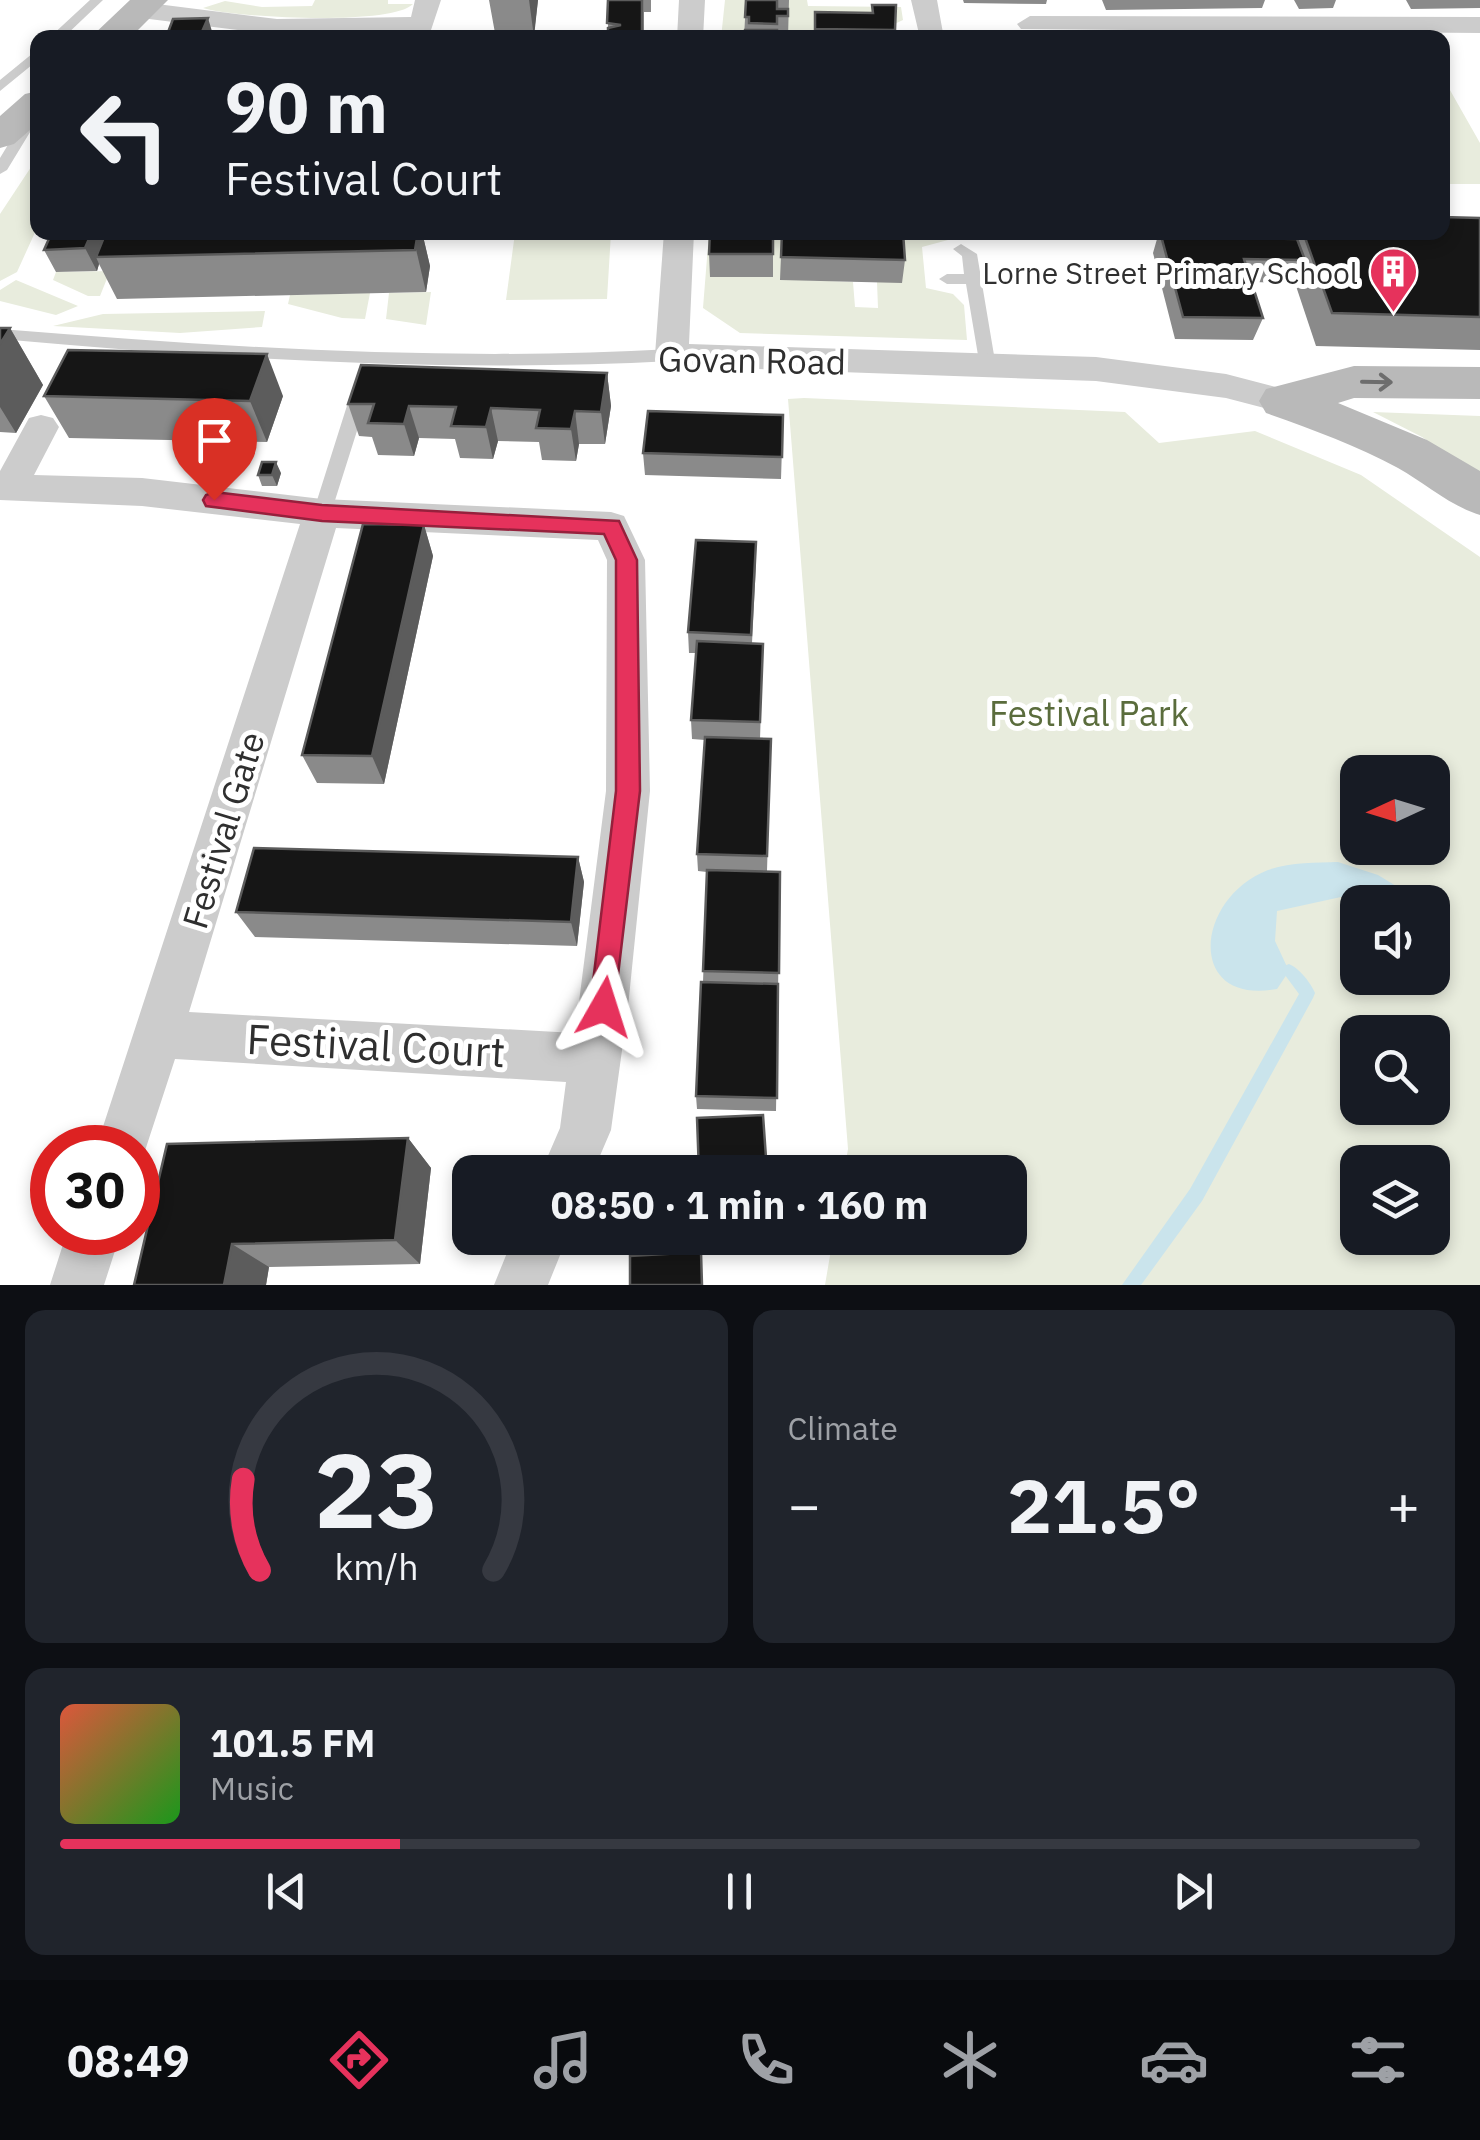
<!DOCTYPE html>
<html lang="en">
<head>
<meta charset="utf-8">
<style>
	body { margin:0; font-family:"IBM Plex Sans",sans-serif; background:#20242c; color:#f1f3f6; height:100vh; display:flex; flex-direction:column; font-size:38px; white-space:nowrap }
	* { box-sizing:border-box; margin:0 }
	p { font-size:32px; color:#9ea1a6 }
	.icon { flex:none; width:55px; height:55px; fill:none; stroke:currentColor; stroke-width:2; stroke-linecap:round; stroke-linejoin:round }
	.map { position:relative; height:1285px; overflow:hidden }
	.drawer { display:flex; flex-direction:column; gap:25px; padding:25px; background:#0d0f14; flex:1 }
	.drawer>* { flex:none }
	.hud { position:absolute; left:30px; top:30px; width:1420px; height:210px; border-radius:20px; box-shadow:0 5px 15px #0003; background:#171b24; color:#f1f3f6; overflow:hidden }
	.needle { width:65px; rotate:266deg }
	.buttons { position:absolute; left:1340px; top:755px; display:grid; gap:20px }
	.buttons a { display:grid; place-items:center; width:110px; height:110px; border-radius:20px; background:#171b24; box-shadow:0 5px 15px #0003; font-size:50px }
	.speed { position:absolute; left:30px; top:1125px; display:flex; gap:20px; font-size:50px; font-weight:700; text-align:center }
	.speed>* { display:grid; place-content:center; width:130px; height:130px; border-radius:50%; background:#171b24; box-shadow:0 5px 15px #0003; line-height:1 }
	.speed .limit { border:15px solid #d22; background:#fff; color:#111 }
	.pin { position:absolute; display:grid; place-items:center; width:85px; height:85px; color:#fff; margin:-102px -42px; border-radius:50% 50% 50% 0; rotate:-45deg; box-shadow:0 0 10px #0007 }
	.pin .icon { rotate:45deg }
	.me { position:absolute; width:110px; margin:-55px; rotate:6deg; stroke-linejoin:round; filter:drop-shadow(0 0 8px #0008) }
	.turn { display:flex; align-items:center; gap:35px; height:210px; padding:0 30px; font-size:45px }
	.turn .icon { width:130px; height:130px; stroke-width:2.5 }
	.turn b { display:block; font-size:70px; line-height:85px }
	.big { font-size:75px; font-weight:700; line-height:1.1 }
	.drawer .widget { flex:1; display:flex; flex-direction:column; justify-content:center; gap:15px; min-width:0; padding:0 35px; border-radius:20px; background:#20242c }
	.drawer .dial { align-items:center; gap:0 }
	.dial svg { height:260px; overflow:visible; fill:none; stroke:#363941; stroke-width:7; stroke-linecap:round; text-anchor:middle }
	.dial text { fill:#f1f3f6; stroke:none }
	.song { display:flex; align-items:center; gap:30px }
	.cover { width:120px; height:120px; border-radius:15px; background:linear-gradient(135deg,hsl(10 70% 55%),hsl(120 70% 35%)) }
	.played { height:10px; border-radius:5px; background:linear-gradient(90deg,#e6325c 25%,#363941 25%) }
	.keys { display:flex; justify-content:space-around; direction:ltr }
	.heat { display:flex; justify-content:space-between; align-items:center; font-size:55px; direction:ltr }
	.drawer .tiles { flex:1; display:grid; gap:25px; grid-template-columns:1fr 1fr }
	.widget:last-child { grid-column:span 2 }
	.trip { position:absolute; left:452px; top:1155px; width:575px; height:100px; border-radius:20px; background:#171b24; box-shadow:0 5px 15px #0003; font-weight:700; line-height:100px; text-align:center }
	.dock { display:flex; height:160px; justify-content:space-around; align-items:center; background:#090b0e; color:#9ea1a6 }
	.dock .icon { width:70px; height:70px }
	.dock .on { color:#e6325c }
	.dock b { font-size:45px; color:#f1f3f6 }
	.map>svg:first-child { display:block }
	.green { fill:#e8ecdd; fill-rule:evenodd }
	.water { fill:#cae4ec }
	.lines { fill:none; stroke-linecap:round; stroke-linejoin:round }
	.stream { fill:#cae4ec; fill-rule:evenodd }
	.lane { fill:#ccc; fill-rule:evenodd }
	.street { fill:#ccc; fill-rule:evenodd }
	.secondary { fill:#b9b9b9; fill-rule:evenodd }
	.wall { fill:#8a8a8a }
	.shaded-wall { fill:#5c5c5c }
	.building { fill:#161616; stroke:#5c5c5c; stroke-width:2.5 }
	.oneway { stroke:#6d6d6d }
	.route { fill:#e6325c; stroke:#96203c; stroke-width:2.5 }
	.labels { text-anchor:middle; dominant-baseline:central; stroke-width:10; stroke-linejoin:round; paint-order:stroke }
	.far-poi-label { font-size:30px; fill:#2f2f2f; stroke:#fff; text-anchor:end }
	.street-label { font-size:35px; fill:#2f2f2f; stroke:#fff }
	.park-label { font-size:35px; fill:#5a6c3c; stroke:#fff }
	.near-street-label { font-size:42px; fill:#2f2f2f; stroke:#fff }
</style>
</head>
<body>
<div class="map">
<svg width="1480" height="1285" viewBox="0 0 1480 1285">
	<rect width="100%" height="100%" fill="#fff"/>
	<path class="green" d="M315,0h73v4h25c-21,22 -178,14 -210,4l22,-7 37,6 50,-1z
		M725,0h82l1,6 93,1 2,13 -32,15 -83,3 -1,-7 -66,7z
		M1442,76l38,67v41h-37z
		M37,158v53l-3,9 3,8 -20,44 -17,9v-67z
		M515,233h96l-4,66 -101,1z
		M709,233h30v5l65,1 -23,40 72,3 2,25 23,1 -1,-26h25l-5,-49h50l1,7 -26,7 4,41 27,6 11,11 3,35 -227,-7 -37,-25z
		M110,271l-10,25h-12l-35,-16 3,-8z
		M16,280l62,26 -22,9 -56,-14v-11z
		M431,292l-5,33 -40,-6 3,-26z
		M370,293l-5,26 -23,-1 -54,-14 2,-9z
		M265,311l-3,16 -82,6 -127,-7 50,-12z
		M804,398l321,14 34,31 96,-12 106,44 119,82v728h-655l8,-47h177v-66h-166l4,-23 -60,-750zM1358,772h74v76h-74zM1358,902h74v76h-74zM1358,1032h74v76h-74zM1358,1162h74v76h-74z
		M1373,412l107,4v61l-58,-40z"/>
	<path class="water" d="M1338,862l40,13 23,14 -10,13 -41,-7 -73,16 -2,30 14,30 -12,18c-91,17 -83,-90 -9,-119 22,-8 48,-7 70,-8z"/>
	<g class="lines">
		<path class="stream" d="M1289,964c10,4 22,19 26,29l-2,5 -111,203 -61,84h-19l68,-96 109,-195 -17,-23 2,-5z"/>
		<path class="lane" d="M90,0h13l-40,38h-14z
			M38,49v11l-38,31v-11z
			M26,115h10l2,4 -31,51 -7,4v-16z
			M961,244l16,10 19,113 -8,6 -8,-6 -14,-83h-19l-8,-5 8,-5h17l-2,-18 -9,-7z
			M0,329c223,18 448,33 672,20l8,6 -8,6c-224,12 -449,-2 -672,-22z
			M360,387l9,6 -38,120 -9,7 -7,-2 -2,-5 38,-120z"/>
		<path class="street" d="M415,0h26l-10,30 -169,8 1,-5 -122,-15 -13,-8 13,-8 136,17 134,-2z
			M679,0h26l-2,38h-26z
			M911,0h26l6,33 -3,5h-20z
			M1030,16l450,1v16l-459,-4 -4,-5z
			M664,232h30l-5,112 407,13 130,17 69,18 5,9 -5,9 -12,3 -57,-15 -130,-17 -424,-15 -12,-3 -5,-8z
			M41,415l12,3 6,9 -25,48 108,3 180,21 289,13 13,4 21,44 5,231 -22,216 -17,123 -18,42h-52l19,-44 6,-46 -391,-23 -35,107 -2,-18h-42l204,-624 -158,-18 -142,-6v-29l29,-53zM336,528l262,12 9,20 -1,231 -31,242 -386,-21z
			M67,1232h54l-17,53h-54z
			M513,1238h54l-19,47h-54z"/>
		<path class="secondary" d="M130,0h38l-38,38h-40z
			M38,91v32l-24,21 -14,4v-32l25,-22z
			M1354,366l126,1v32l-126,-1 -16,5 89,37 53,31v44c-30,-9 -55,-32 -82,-47 -42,-23 -87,-39 -132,-55l-7,-12 7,-12z"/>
	</g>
	<path class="wall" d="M489,0h49l-4,33h8v5h-179l132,-5z
		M608,0h43v12h-7v26h-36z
		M746,0h43l-1,38h-44z
		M963,0h84l-1,4 -82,-1z
		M1102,0h163l-3,8 -156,2z
		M1294,0h42l-3,8 -34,1z
		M1406,0h74v8l-69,1z
		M872,5h24l-2,33h-80l1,-26 57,1z
		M1480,218v132l-164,-4 -21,-63 -44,-1 12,36 -10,22 -78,-1 -22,-86 6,-21h74l1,6 52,1 2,-7h154z
		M52,232h370l8,34 -4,26 -309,7 -18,-35 -2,7 -41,1 -12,-22z
		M773,232v45h-63l-1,-23z
		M782,232l123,28 -3,23 -122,-3z
		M0,328h10l33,57 -27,48 -16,-1z
		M607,373l4,33 -6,38h-26l-3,17 -34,-1 -3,-18 -41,-1 -5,18 -33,-1 -5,-19 -36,-1 -5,18 -36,-1 -6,-18 -13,-1 -11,-32z
		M44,396h239l-16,46 -198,-4z
		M783,415l-2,64 -136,-4 -2,-22z
		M281,473l-4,13h-15l-4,-11z
		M424,525l9,31 -49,228 -67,-1 -15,-28z
		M756,564l-4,79 11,1 -3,95h11l-4,132 13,1 -4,239 -79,-2 -1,-13 7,-114 4,-110 -9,-1 -1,-17 8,-114 -13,-1 -1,-19 5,-67h-7l-1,-21z
		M578,857l6,25 -7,64 -322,-9 -19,-25z
		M408,1138l23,30 -11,96 -151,3 -3,18h-132z"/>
	<path class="shaded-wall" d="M529,0h9l-4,37z
		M208,18l6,20h-11l-2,-4z
		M92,232h20l-16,25 3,7 -2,7 -12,-23z
		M412,232h10l8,34 -4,26z
		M10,328l33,57 -27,48 -16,-26v-63z
		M267,354l16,42 -16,46 -17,-41z
		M607,373l4,33 -6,38 -4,-32z
		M409,406l10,32 -5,18 -10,-32z
		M491,408l7,33 -5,18 -7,-32z
		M575,411l4,33 -3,17 -5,-32z
		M276,462l5,11 -4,13 -5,-11z
		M424,525l9,31 -49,228 -12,-28z
		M578,857l6,25 -7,64 -6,-24z
		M408,1138l23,30 -11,96 -25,-24z
		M232,1244l37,23 -3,18h-42z"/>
	<path class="building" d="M608,0h34v38h-34v-10l13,-3 -14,-2z
		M746,0h31v9h11v7h-11v8l-28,-1v-6h-4z
		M872,5h24l-1,25 -80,-1v-17l58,1z
		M208,18l-7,16h-9l-2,4h-35l1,-3h11l6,-16z
		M745,30h32v8h-33z
		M542,33l-1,5h-178l1,-4z
		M1442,217l38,1v99l-148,-4 -29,-81h139z
		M52,232h40l-7,16 -41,2z
		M106,232h312l-3,18 -319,7z
		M710,232h63v22h-64z
		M782,232h121l2,28 -124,-3z
		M1160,232h73l1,6 63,1 8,21 -61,-1 19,59 -80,-1z
		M0,328h10l-10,16z
		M68,350l199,4 -17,47 -206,-5z
		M361,365l246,8 -6,39 -26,-1 -4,18 -35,-1 4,-18 -49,-2 -5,19 -35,-1 5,-19 -47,-1 -5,18 -36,-1 6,-19h-26z
		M648,411l135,4 -1,42 -139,-4z
		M262,462h14l-4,13h-14z
		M363,524l61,1 -52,231 -70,-1z
		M696,540l60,2 -5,93 -63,-3z
		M697,641l66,3 -3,78 -69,-2z
		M705,737l66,2 -4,117 -70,-2z
		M254,848l324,9 -7,65 -335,-10z
		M707,870l73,2 -1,101 -76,-2z
		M701,982l77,2 -1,114 -81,-2z
		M763,1115l4,57h-68l-2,-54z
		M408,1138l-13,102 -163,4 -8,41h-90l33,-141z
		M701,1252l1,33h-72v-29z"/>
	<defs><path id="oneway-shaft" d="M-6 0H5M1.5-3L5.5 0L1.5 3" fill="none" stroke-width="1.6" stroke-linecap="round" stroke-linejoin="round" transform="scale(2.5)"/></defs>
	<use class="oneway" href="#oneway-shaft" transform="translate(1377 382) rotate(1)"/>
	<path class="route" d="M214,492l108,13 297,16 18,39 3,231 -27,226 -9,4 -10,-4 -4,-10 26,-216v-231l-12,-26 -282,-13 -116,-15 -3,-6 3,-5z"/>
	<defs>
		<symbol id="building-pin" viewBox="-11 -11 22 30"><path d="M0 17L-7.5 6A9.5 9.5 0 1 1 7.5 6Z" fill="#e6325c" stroke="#fff"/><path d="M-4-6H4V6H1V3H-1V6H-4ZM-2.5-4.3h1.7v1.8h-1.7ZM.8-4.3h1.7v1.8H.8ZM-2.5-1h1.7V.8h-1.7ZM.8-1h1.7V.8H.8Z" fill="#fff"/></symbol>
	</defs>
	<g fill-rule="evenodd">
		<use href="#building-pin" x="1366" y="244" width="55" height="75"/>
	</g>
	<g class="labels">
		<g class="far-poi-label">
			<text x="1358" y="272">Lorne Street Primary School</text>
		</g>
		<g class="street-label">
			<text transform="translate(752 360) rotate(1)">Govan Road</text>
			<text transform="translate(223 830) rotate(-73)">Festival Gate</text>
		</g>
		<g class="park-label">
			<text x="1089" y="713">Festival Park</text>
		</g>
		<g class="near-street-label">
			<text transform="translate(376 1045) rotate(3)">Festival Court</text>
		</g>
	</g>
</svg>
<div class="buttons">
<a><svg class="needle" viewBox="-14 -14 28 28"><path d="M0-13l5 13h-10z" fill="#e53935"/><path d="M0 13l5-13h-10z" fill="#9ea1a6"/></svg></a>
<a><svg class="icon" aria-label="sound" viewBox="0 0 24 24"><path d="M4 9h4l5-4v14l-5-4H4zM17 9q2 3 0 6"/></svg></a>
<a><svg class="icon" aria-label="search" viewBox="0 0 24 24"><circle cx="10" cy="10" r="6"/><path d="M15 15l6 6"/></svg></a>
<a><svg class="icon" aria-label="layers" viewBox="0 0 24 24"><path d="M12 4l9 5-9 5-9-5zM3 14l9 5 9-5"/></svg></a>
</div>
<div class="speed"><div class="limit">30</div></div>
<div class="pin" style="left:214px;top:500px;background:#d93025"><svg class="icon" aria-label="arrive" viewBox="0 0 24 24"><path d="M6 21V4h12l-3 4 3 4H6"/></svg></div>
<svg class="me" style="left:604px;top:1007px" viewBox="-20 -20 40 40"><path d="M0-17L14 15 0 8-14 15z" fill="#e6325c" stroke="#fff" stroke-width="4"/></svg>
<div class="trip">08:50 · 1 min · 160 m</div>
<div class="hud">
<div class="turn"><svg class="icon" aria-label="left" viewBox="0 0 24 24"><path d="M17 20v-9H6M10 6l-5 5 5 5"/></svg><div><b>90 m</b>Festival Court</div></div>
</div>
</div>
<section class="drawer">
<div class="tiles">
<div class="widget dial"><svg viewBox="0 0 100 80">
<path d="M14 69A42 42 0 1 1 86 69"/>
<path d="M14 69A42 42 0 0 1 9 41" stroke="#e6325c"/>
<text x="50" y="56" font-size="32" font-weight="700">23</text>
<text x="50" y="72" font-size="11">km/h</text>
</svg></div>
<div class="widget"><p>Climate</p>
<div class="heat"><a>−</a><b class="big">21.5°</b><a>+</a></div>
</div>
<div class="widget">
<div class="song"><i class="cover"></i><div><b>101.5 FM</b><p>Music</p></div></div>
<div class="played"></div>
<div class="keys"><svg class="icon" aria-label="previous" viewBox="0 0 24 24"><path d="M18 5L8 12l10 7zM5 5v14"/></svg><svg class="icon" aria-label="pause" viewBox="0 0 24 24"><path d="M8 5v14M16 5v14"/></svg><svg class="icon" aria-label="next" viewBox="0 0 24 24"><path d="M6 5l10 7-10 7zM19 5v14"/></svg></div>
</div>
</div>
</section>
<nav class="dock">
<b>08:49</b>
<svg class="icon on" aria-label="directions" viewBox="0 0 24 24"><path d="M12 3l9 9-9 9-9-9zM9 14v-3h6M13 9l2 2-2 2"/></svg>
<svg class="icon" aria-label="music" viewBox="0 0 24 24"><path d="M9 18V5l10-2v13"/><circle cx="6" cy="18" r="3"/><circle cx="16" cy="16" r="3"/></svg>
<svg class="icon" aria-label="phone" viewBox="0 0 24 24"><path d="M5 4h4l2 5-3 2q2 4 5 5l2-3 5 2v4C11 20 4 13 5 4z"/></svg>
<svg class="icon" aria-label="climate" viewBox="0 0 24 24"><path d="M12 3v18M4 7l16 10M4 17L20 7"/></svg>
<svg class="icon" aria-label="car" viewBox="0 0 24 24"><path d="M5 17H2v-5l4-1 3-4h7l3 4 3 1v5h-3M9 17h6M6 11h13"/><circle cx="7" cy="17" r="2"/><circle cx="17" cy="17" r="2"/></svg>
<svg class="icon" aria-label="filters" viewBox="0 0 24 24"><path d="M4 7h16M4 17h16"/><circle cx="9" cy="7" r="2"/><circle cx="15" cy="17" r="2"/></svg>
</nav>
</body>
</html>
